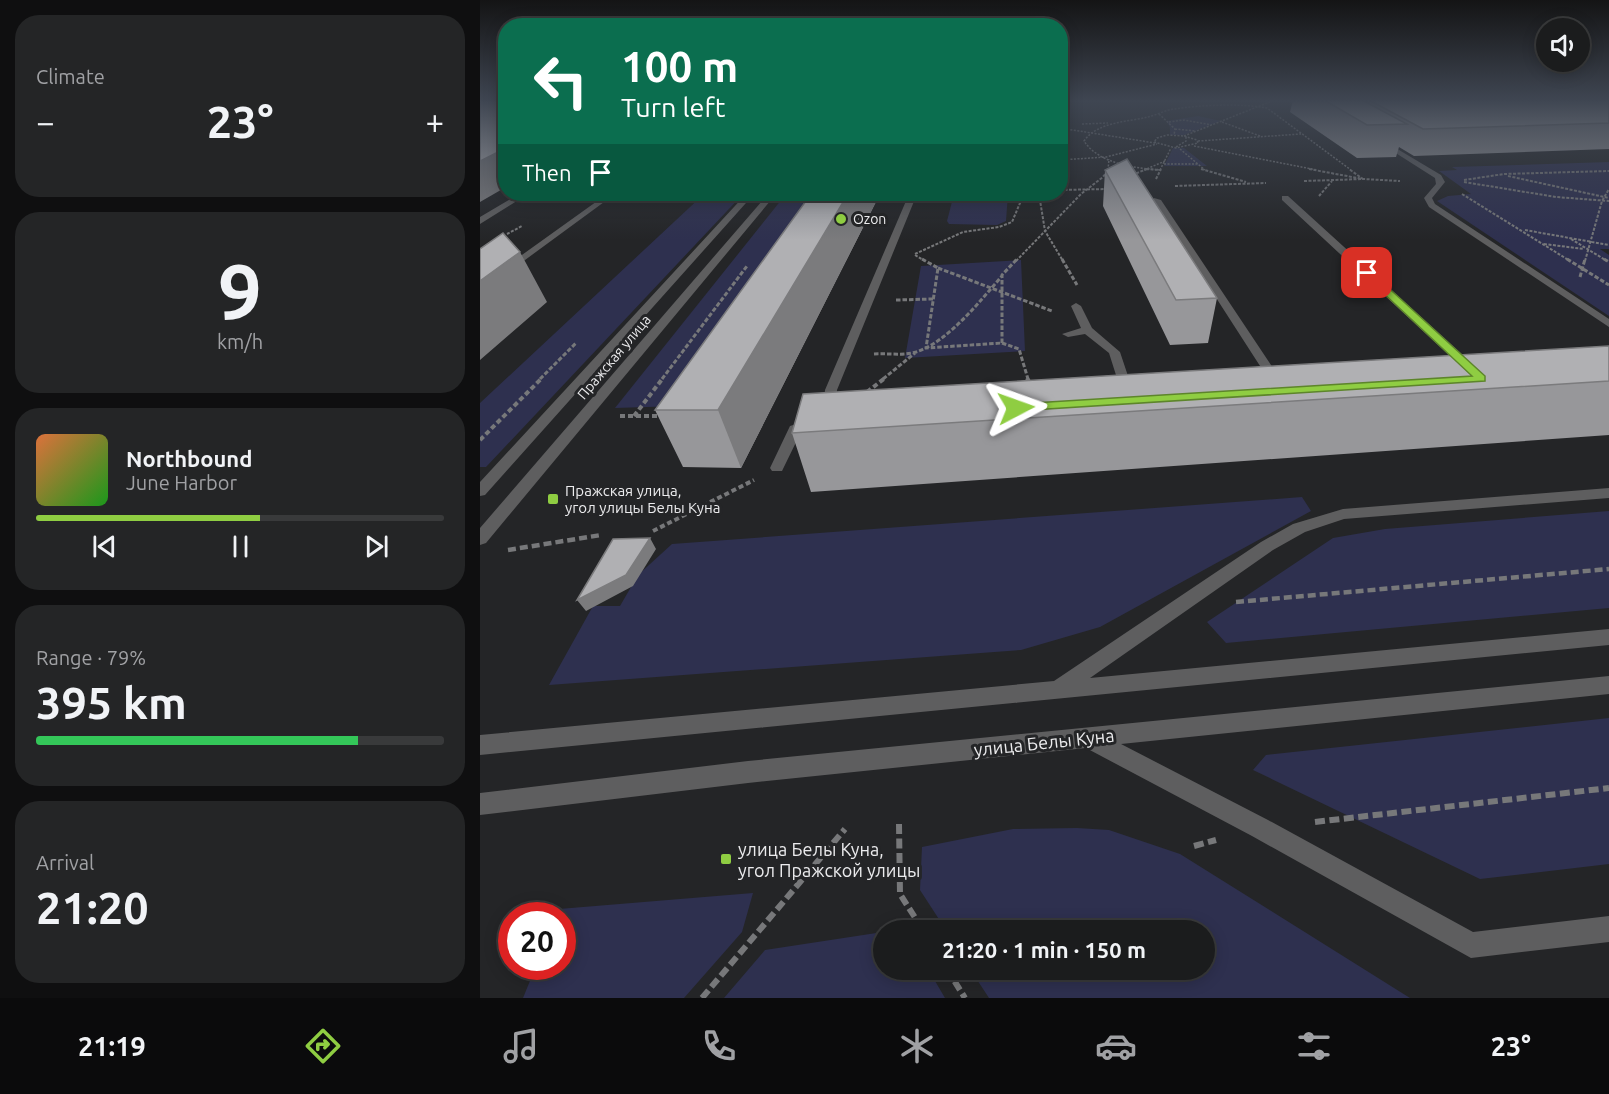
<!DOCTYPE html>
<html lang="en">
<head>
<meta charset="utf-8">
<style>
	body { margin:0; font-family:Ubuntu,sans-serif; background:#242526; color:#f1f3f6; height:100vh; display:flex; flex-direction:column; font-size:22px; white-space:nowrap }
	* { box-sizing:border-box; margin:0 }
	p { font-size:20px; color:#a0a1a4 }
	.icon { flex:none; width:33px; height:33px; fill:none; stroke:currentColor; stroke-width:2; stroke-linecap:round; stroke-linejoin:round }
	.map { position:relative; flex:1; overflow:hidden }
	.side { display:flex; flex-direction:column; gap:15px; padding:15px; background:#0f0f10; width:480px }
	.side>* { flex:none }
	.guide { position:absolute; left:18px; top:18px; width:570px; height:183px; border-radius:24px; box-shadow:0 3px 15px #0003,0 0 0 2px #393a3b; background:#0b6e4f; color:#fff; overflow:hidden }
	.fabs { position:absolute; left:1056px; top:18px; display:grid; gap:12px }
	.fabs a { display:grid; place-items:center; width:54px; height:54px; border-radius:50%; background:#1b1c1d; box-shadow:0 3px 15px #0003,0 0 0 2px #393a3b; font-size:30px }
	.speed { position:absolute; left:18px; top:902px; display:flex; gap:12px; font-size:30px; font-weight:700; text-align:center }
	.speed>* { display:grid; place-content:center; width:78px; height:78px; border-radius:50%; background:#1b1c1d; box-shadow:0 3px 15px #0003,0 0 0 2px #393a3b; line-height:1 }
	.speed .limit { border:9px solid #d22; background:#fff; color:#111 }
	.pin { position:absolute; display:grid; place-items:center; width:51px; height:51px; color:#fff; margin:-26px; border-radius:12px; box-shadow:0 3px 9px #0006 }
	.me { position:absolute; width:66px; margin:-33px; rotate:86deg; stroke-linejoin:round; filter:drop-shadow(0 0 4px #0008) }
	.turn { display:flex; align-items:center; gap:21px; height:126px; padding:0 24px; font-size:27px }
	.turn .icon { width:78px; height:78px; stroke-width:2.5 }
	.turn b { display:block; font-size:42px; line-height:51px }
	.then { display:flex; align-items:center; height:57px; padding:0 24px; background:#0003; gap:12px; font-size:22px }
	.big { font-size:45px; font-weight:700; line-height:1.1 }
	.side .tile { flex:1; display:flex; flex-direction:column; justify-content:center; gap:9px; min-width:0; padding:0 21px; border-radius:24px; background:#242526 }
	.side .dial { align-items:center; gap:0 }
	.dial b { font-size:78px; line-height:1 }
	.song { display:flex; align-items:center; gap:18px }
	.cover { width:72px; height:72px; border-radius:9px; background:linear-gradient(135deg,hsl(20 70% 55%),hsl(120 70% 35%)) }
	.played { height:6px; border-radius:3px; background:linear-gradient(90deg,#8fcd42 55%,#393a3b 55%) }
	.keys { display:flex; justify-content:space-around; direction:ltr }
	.heat { display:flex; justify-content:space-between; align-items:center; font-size:33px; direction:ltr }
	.charge { height:9px; border-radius:4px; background:linear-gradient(90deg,#34c759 79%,#393a3b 0) }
	.trip { position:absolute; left:393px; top:920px; width:342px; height:60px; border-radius:30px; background:#1b1c1d; box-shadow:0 3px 15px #0003,0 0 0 2px #393a3b; font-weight:700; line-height:60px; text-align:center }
	.menu { display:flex; height:96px; justify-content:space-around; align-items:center; background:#0b0b0c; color:#a0a1a4 }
	.menu .icon { width:42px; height:42px }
	.menu .on { color:#8fcd42 }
	.menu b { font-size:27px; color:#f1f3f6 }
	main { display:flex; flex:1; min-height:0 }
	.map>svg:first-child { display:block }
	.green { fill:#2e304f }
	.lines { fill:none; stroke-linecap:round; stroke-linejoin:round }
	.path-far5 { stroke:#77787a; stroke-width:1.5; stroke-dasharray:2 1.5; stroke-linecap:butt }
	.path-far4 { stroke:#77787a; stroke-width:2; stroke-dasharray:3 1.5; stroke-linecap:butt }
	.path-far3 { stroke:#77787a; stroke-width:3; stroke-dasharray:4.5 2; stroke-linecap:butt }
	.path-far2 { stroke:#77787a; stroke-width:4; stroke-dasharray:5 3; stroke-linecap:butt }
	.path-far1 { stroke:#77787a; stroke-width:4.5; stroke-dasharray:8 4; stroke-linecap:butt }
	.path { stroke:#77787a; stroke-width:6; stroke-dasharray:10 4.5; stroke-linecap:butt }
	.minor { fill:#5e5e5f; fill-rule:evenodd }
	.wall { fill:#97979a }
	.shaded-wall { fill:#7b7b7d }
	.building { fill:#b0b0b3; stroke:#7b7b7d; stroke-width:1.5 }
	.route { fill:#8fcd42; stroke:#5d852b; stroke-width:1.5 }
	.poi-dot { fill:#8fcd42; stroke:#242527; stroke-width:2 }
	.labels { text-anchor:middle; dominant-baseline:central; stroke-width:6; stroke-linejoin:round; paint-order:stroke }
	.far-poi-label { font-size:14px; fill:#ebebed; stroke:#242527; text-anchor:start }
	.far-street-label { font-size:14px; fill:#ebebed; stroke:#242527 }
	.poi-label { font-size:15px; fill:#ebebed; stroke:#242527; text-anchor:start }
	.near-street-label { font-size:18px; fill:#ebebed; stroke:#242527 }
	.near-poi-label { font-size:18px; fill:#ebebed; stroke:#242527; text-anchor:start }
</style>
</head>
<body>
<main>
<section class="side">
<div class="tile"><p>Climate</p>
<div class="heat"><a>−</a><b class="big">23°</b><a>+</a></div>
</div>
<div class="tile dial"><b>9</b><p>km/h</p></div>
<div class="tile">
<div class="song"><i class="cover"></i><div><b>Northbound</b><p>June Harbor</p></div></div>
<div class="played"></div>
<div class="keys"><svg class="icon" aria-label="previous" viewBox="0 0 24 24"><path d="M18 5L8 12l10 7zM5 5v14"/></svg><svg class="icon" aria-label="pause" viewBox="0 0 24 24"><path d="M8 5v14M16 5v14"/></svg><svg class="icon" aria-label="next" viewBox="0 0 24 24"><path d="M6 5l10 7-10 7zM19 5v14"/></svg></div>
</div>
<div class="tile"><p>Range · 79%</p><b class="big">395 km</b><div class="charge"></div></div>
<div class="tile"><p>Arrival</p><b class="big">21:20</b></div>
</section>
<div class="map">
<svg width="1129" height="998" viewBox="0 0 1129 998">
	<rect width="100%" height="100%" fill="#242527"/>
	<path class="green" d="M718,116l23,5 -37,14h-14v-8l-4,-6z
		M693,148h11l23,18h-43z
		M1129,162v87h-9l9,6v61l-172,-115 11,-5 23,-2 -32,-23 18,-1 -5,-3z
		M224,194h39l-257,273h-6v-64z
		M306,194h37l-144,212 -64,2z
		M474,194h54l-2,27 -9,4 -48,-1 -2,-3z
		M541,260l4,91 -120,7 16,-92z
		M822,497l9,14 -211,116 -79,23 -472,35 44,-79h27l18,-31 34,-31z
		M1129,511v97l-383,35 -19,-21 126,-84 52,-9z
		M1129,718v146l-129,15 -227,-109 13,-15z
		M597,828l32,2 71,24 230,144h-421l-19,-29h234v-39h-258l-26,-40 2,-43 91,-18z
		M273,893l-11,39 -58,66h-161l13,-32h26v-51h-6l3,-6z
		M403,932l1,37h44l17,29h-221l41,-48z"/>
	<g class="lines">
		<path class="path-far5" d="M679,114l16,15 -1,6
			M689,122l15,-2 28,5
			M742,122l38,14
			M602,124l26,-1
			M580,128l95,15
			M695,129l21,2
			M687,135l17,1 13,4 1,3 -22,5 -22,-6 3,-4z
			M704,136l88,-35 32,-1
			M718,141l103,-7
			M714,146l123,24
			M696,147l10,-6v-5
			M700,149l25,21
			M580,160l46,-3 51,-13
			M684,164h34
			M628,170l1,-11
			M664,170l21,-9
			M680,170c-25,-2 -61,-6 -76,-29 13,-19 43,-19 64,-24 9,-2 17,-7 26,-8 27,-4 66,-6 93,-1l84,62
			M680,170l11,-22"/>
		<path class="path-far4" d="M666,169l14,1
			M721,169l45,13
			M829,169l54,10 37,2
			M652,175l15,-6
			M1028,176l101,22
			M676,179l5,-10
			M984,180l40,-6 105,-3
			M824,181l59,-2 -14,-10
			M984,182l92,15 53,4
			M695,186l91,-3
			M580,190l47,-1
			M559,194l6,37 18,30
			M982,194l108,67
			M839,196l13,-15
			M455,200h17
			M1045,230l84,15
			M27,234l15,-8
			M1091,239l36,22
			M1064,244l40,5
			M435,254l48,-22 36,-5 13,-5 8,-19 18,-9
			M435,255l10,6
			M536,261l65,-67 22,-17 6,-8
			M1105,261l17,-60 7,-12"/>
		<path class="path-far3" d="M442,259l16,9 -12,80 76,-5v-68l15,-16
			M582,259l15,26
			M1087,259l42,26
			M1124,259l5,3
			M458,268l114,43
			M1100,277l5,-18
			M416,300l37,-1
			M522,343l17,6 9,30
			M394,354c14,-1 28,2 42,-2 32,-10 64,-51 86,-76
			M60,379l36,-36
			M182,379l85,-113
			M403,379l32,-26"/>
		<path class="path-far2" d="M547,378l4,7
			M387,392l18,-14
			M140,416h43
			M154,416l29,-38
			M0,440l62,-62
			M173,531l101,-51"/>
		<path class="path-far1" d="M28,550l93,-15
			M756,602l373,-33"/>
		<path class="path" d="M835,822l294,-34
			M419,824l1,70 23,36
			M714,846l22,-6
			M467,969l18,29
			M222,998l143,-169"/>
		<path class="minor" d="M580,100h25l-25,2z
			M900,141h4l57,34 4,7 -13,16 3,6 174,115v8l-180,-120 -5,-9 12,-14 -1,-6 -55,-35z
			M39,194h9l-48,30v-7z
			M127,194h8l-135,99v-8z
			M266,194h8l-269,301 -5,1v-14z
			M288,194h8l-290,349 -6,2v-17z
			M429,194h8l-80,196 -1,12 7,5 -6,4 -13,-7 1,-14z
			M802,196h6l187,170v6h-8l-185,-172z
			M674,198l7,2 122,183 -2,3h-8l-2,-3 -118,-183z
			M596,303l5,3 11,22 28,24 14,42 -2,3 -4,1 -6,-4 -13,-41 -24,-19 -17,3 -6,-3 19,-6 -10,-22z
			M329,420l7,4 -15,8 -19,39h-10l-2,-3 20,-42z
			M1129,488v10l-265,21 -39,13 -32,18 -183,128 519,-49v16l-1129,110v-20l574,-54 207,-139 32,-18 50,-15z
			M1129,676v18l-488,50 147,76 205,112 136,-16v26l-138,16 -219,-122 -166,-88 -338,35 -268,32v-22l268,-32z"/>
	</g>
	<path class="wall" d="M813,100h316v49l-195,7 -15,-9 -3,10 -39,1 -67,-46z
		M625,170l112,128 -9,45 -38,2 -67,-139z
		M331,194h69l-139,274 -58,-1 -28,-57z
		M1129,346v89l-798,57 -19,-59z"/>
	<path class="shaded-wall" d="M26,148v39l-26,15v-41z
		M368,194h32l-139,274 -23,-58z
		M40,252l27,50 -67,58v-79z
		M170,538l6,11 -23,37 -47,25 -9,-11z"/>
	<path class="building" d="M0,100h26v48l-26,13z
		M844,100h38l45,24 -40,1z
		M889,100h240v23l-186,6z
		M647,159l90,139 -41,2 -71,-130z
		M331,194h37l-130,216h-63z
		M23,233l17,19 -40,29v-32z
		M1129,346v35l-817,52 11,-39z
		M170,538l-24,37 -49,25 36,-61z"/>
	<linearGradient id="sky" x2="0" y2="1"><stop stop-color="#141415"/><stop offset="0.42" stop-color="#3f4652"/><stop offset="1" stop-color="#3f4652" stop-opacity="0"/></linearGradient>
	<rect width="1129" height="240" fill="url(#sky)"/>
	<path class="route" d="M884,271h6l115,105v5l-469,30 -6,-3 6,-4 456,-28 -108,-101z"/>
	<g class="poi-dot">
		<circle cx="361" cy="219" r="6"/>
		<rect x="67" y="493" width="12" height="12" rx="3"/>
		<rect x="240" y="853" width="12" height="12" rx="3"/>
	</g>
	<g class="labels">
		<g class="far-poi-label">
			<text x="373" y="219">Ozon</text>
		</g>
		<g class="far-street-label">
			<text transform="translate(134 357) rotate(-50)">Пражская улица</text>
		</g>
		<g class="poi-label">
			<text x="85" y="490">Пражская улица,<tspan x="85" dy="17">угол улицы Белы Куна</tspan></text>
		</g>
		<g class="near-street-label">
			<text transform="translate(564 742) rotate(-6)">улица Белы Куна</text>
		</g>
		<g class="near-poi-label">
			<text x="258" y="849">улица Белы Куна,<tspan x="258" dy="21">угол Пражской улицы</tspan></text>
		</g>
	</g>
</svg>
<div class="fabs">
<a><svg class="icon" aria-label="sound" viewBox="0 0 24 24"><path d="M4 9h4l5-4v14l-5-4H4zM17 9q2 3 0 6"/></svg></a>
</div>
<div class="speed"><div class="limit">20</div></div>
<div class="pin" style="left:887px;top:273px;background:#d93025"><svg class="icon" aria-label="arrive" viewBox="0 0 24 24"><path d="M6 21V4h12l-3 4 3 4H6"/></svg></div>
<svg class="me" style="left:536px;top:408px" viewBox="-20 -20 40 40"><path d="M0-17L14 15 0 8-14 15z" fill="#8fcd42" stroke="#fff" stroke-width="4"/></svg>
<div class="trip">21:20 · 1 min · 150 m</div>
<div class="guide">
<div class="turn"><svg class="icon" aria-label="left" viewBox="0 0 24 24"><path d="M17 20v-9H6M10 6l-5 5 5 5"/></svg><div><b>100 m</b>Turn left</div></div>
<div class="then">Then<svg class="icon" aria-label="arrive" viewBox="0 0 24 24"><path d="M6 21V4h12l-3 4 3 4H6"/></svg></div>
</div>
</div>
</main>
<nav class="menu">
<b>21:19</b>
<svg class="icon on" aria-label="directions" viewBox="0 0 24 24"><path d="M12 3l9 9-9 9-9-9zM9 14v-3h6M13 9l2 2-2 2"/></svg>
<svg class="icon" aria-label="music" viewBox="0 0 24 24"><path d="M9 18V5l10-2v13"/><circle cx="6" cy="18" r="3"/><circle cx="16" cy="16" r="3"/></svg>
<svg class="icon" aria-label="phone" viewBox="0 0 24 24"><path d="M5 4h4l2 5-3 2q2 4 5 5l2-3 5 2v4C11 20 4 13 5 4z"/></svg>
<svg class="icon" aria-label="climate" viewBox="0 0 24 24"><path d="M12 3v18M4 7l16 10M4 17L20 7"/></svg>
<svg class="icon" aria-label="car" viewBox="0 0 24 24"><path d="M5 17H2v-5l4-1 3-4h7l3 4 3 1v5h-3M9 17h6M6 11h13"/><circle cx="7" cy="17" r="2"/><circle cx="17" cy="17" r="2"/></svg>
<svg class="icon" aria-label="filters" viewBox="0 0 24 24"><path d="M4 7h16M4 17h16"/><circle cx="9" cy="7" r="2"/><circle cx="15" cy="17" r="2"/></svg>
<b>23°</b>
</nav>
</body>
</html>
